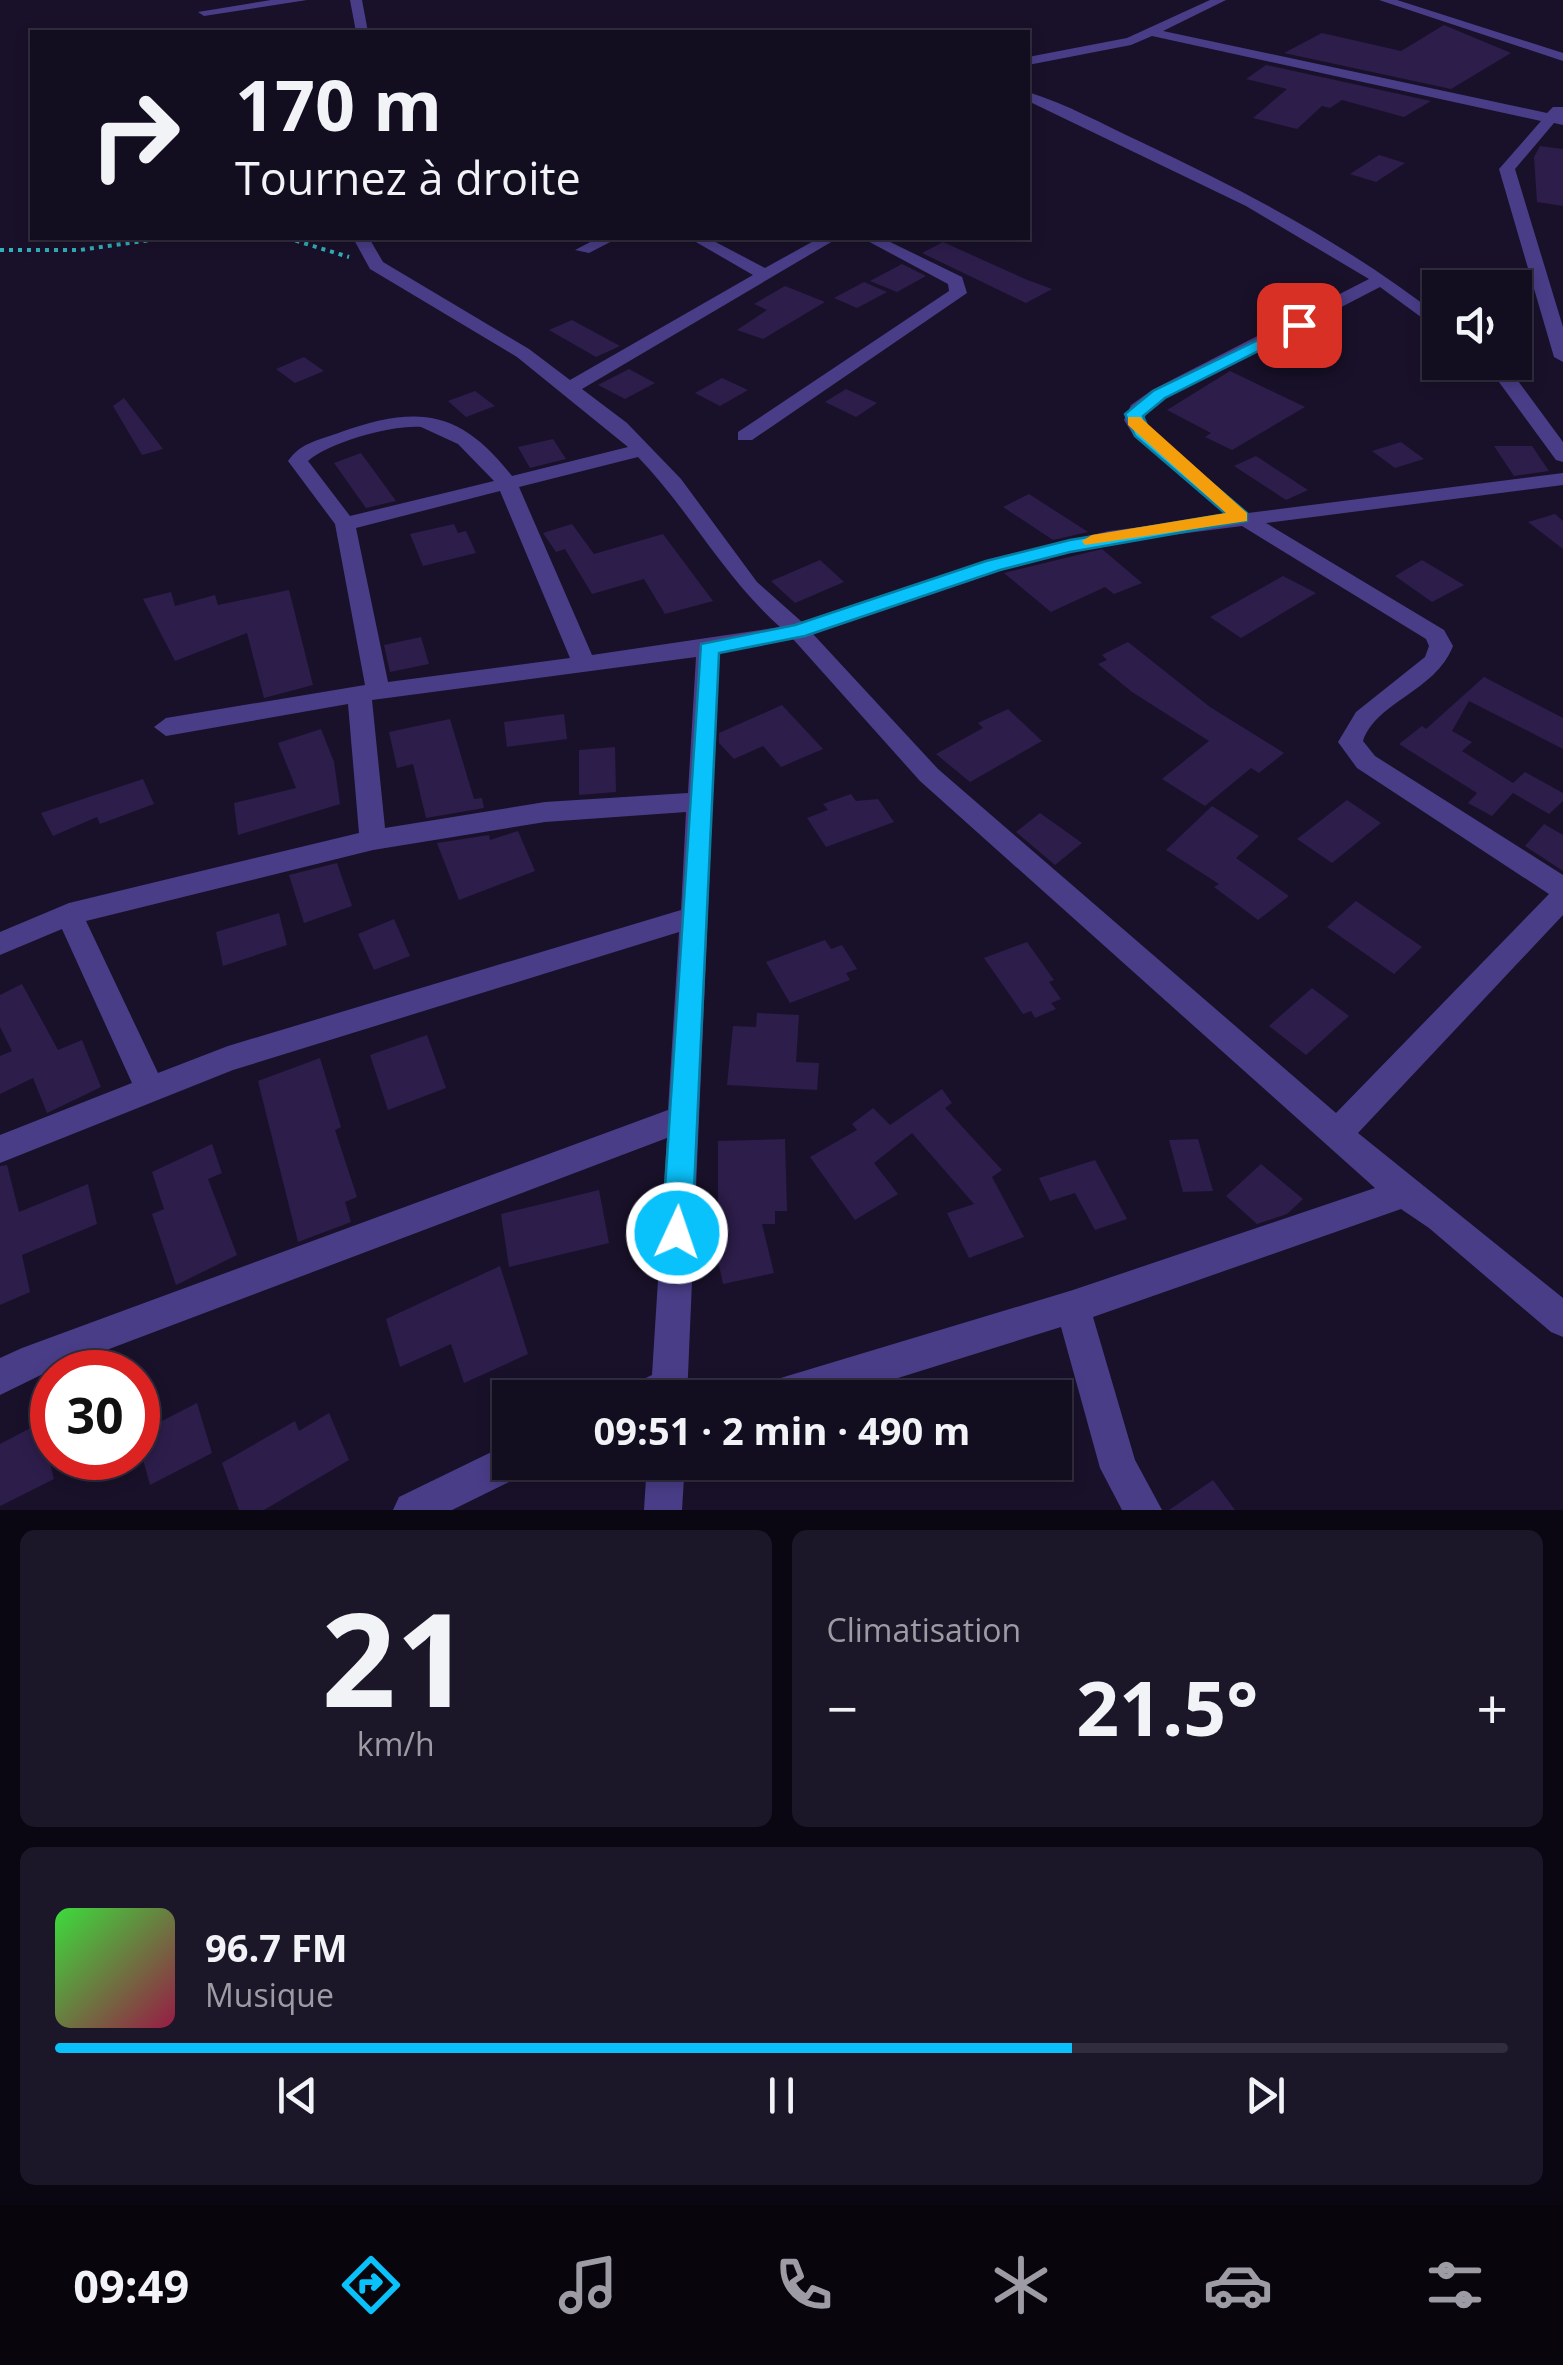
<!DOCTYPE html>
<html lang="fr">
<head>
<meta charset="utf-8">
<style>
	body { margin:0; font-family:"Open Sans",sans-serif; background:#1c1629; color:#f1f3f6; height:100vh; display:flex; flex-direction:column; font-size:38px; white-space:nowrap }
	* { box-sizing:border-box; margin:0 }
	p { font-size:32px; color:#9d9ca5 }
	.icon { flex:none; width:55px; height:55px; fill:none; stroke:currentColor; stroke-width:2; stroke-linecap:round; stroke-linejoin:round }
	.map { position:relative; height:1510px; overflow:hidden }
	.drawer { display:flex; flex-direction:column; gap:20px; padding:20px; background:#0a0712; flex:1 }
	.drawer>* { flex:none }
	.guide { position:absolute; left:30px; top:30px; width:1000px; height:210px; border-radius:0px; box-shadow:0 5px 15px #0003,0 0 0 2px #322d3e; background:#130d20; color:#f1f3f6; overflow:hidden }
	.buttons { position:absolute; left:1422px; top:270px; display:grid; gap:20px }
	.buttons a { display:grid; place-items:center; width:110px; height:110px; border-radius:0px; background:#130d20; box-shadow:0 5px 15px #0003,0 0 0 2px #322d3e; font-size:50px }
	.speed { position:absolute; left:30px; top:1350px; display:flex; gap:20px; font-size:50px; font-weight:700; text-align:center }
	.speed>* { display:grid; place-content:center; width:130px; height:130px; border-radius:50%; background:#130d20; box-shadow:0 5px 15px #0003,0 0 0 2px #322d3e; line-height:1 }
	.speed .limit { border:15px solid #d22; background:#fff; color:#111 }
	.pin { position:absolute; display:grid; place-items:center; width:85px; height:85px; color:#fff; margin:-42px; border-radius:20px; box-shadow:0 5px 15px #0006 }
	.me { position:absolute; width:110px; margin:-55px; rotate:3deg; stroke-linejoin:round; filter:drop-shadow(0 0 8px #0008) }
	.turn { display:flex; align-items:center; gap:35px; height:210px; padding:0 40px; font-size:45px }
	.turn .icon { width:130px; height:130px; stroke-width:2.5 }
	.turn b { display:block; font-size:70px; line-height:85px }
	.big { font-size:75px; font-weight:700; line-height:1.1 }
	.drawer .card { flex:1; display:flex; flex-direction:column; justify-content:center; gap:15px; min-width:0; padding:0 35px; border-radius:15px; background:#1c1629 }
	.drawer .dial { align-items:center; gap:0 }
	.dial b { font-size:130px; line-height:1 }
	.song { display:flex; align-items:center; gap:30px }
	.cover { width:120px; height:120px; border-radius:15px; background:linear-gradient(135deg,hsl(120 70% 55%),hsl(340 70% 35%)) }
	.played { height:10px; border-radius:5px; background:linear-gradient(90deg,#0ac2fb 70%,#322d3e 70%) }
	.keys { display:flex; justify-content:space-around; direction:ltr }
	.heat { display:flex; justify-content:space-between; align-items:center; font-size:55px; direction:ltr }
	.drawer .tiles { flex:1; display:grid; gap:20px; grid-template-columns:1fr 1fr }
	.card:last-child { grid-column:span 2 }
	.trip { position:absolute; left:492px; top:1380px; width:580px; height:100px; border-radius:0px; background:#130d20; box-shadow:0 5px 15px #0003,0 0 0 2px #322d3e; font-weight:700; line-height:100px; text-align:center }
	.tab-bar { display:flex; height:160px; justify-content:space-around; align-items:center; background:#08050d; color:#9d9ca5 }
	.tab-bar .icon { width:70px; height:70px }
	.tab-bar .on { color:#0ac2fb }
	.tab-bar b { font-size:45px; color:#f1f3f6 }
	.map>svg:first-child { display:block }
	.building { fill:#2d1d4b }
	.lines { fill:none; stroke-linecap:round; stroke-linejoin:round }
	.path { stroke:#32b0bb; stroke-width:4; stroke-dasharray:4 5; stroke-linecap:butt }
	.street { fill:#4a3d88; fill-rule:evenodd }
	.route { fill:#0ac2fb; stroke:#067ea3; stroke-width:2.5 }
	.slow { fill:#f59e0b }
</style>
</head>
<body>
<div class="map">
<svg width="1563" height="1510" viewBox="0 0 1563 1510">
	<rect width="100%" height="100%" fill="#19112a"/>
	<path class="building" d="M1444,25l67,28 -60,36 -167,-36 38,-20 79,18z
		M1266,65l165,36 -27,16 -62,-17 -12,8 -8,-2 -25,23 -44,-11 34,-29 -41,-10z
		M1540,146l23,3v57l-26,-4 -3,-45z
		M1379,155l26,8 -29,19 -26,-8z
		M943,242l82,37 27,10 -26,14 -104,-50z
		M902,264l24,12 -29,16 -27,-11z
		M864,282l23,10 -30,16 -23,-10z
		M785,286l40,16 -62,37 -26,-9 30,-20 -13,-6z
		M572,320l48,26 -24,11 -47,-27z
		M304,357l20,14 -29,12 -19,-14z
		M629,369l26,14 -30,16 -27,-14z
		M1230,371l75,36 -73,43 -27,-13 6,-4 -44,-23z
		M722,378l26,12 -28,16 -25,-13z
		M846,389l31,14 -21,14 -31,-15z
		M475,391l20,15 -29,11 -18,-16z
		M124,398l39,51 -21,6 -29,-49z
		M553,439l13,20 -36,9 -12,-21z
		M1401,442l23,17 -29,9 -23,-17z
		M1494,446h38l17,25 -35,5z
		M361,453l35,48 -30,7 -32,-45z
		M1256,456l52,34 -22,10 -52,-34z
		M1029,494l59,38 -35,8 -50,-33z
		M1555,514l8,7v28l-35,-27z
		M454,524l4,9 8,-2 10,22 -53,13 -13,-32z
		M572,524l22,30 69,-20 50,67 -48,13 -21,-35 -52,15 -27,-45 -9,3 -13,-19z
		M1102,549l40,34 -28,11 -9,-7 -54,25 -47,-39z
		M820,560l24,22 -49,21 -24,-22z
		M1422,560l42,25 -32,17 -37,-26z
		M1283,576l33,17 -75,45 -31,-21z
		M289,590l24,95 -49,13 -17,-65 -72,28 -32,-62 28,-7 4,14 40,-11 3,10z
		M421,637l8,27 -39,8 -6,-27z
		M1128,642l82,65 74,46 -25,20 -8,-5 -46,38 -43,-27 47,-38 -77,-49 -34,-28 9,-4 -5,-5z
		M1484,677l79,41v31l-94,-48 -17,30 20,11 -10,9 51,32 12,-11 38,21v8l-14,13 -36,-21 -21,23 -24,-13 9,-10 -78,-49 23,-18 4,3z
		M782,705l41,44 -42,18 -18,-21 -29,13 -15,-16v-10z
		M1008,709l34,32 -72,41 -34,-28 47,-26 -5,-5z
		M564,714l3,25 -60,8 -3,-25z
		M450,719l24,80 8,-1 2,10 -58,10 -13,-54 -16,4 -8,-36z
		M321,729l13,33 6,42 -102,31 -4,-32 62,-15 -18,-45z
		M615,747l1,45 -37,3v-45z
		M143,779l11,25 -54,20 -3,-7 -44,19 -12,-23z
		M851,794l5,7 22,-2 16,23 -68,25 -19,-29 21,-8 -5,-6z
		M1347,800l34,23 -49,40 -35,-24z
		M1212,806l47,30 -23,22 53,38 -31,24 -44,-33 5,-3 -53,-34z
		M1040,813l42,30 -27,22 -39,-33z
		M1544,824l19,11v36l-38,-25z
		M518,831l17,40 -76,29 -22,-57 52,-8 1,5z
		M337,863l15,43 -48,17 -15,-48z
		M1356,901l66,46 -28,27 -67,-47z
		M279,913l8,32 -64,21 -7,-34z
		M394,919l16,37 -36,14 -16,-36z
		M825,940l6,9 11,-4 15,24 -11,4 4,7 -60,23 -24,-41z
		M1027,942l27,38 -5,2 12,17 -10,4 5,6 -21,9 -4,-7 -8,3 -39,-56z
		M22,984l36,66 24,-10 19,47 -54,26 -14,-35 -33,16v-38l12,-5 -12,-24v-32z
		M1312,988l37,28 -43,39 -37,-29z
		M757,1013l42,2 -3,47 23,1 -2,27 -90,-5 6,-59 23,1z
		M427,1035l19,53 -58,22 -18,-55z
		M320,1058l21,69 -6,3 22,67 -12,5 6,20 -53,20 -40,-161z
		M942,1089l10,14 -7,5 57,62 -10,7 32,60 -55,21 -22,-45 27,-9 -62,-71 -38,30 24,31 -43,26 -45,-63 47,-27 -5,-6 21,-16 17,17z
		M785,1139l2,72h-12v13h-13l12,49 -51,11 -5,-23v-120z
		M1198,1139l15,52 -30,1 -14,-52z
		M212,1144l10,29 -14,6 29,76 -61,30 -24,-71 12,-5 -12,-37z
		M1095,1160l32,59 -32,11 -20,-37 -25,8 -11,-23z
		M1261,1164l42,35 -16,15 -30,10 -31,-28z
		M7,1165l12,47 69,-28 9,40 -75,31 8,37 -30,13v-139z
		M599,1190l10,53 -100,24 -8,-53z
		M500,1266l28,88 -64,29 -13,-39 -51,23 -14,-48z
		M197,1403l15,50 -62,32 -11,-40 21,-12 -2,-10z
		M329,1413l20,47 -85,50h-25l-17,-47 73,-42 4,10z
		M40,1423l14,56 -54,27v-62z
		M1213,1480l22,30h-66z"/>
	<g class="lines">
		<path class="path" d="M287,238l62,19
			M0,250h80l85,-12"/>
		<path class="street" d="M271,0h36l-103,16 -6,-4z
			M350,0h12l6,32h-12z
			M1210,0h16l-63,31 384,82 6,-6h10v18l-9,-2 -39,46 48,158v35l-9,-5 -55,-188 42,-48 -389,-85 -21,9 -103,20v-8l99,-19z
			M1379,0h18l166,53v8z
			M1028,92c39,12 76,33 113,50 106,50 207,103 299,175v14l-60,-44 -214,111 -19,14 -3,8 5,9 99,84 315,-40v12l-297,38 178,107 9,16c-18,46 -76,55 -90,95l12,15 188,119v40l-205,218 205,165v39l-12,-5 -122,-104 -28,-19 -308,108 42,143 27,50h-40l-22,-42 -39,-141 -227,71h-78l5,-13 13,-5 299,-90 302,-102 -455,-407 -127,-142 -74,14 -32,745h-61l5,-13 21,-10 15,-237 -624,236 -43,21v-37l22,-10 646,-238 11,-178 -446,138 -233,93v-28l132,-52 -70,-154 -62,26v-23l69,-29 290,-70 -11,-129 -182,32 -12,-9 12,-9 199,-33 -30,-161 -47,-63c13,-19 32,-21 53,-29 76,-27 119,-23 171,44l116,-29 -111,-90 -147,-88 -17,-31h16l14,24 146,87 41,31 183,-105 -64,-37h19l57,30 54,-30h19l-256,151 45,34 54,56 76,103 45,40 192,-64 115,-27 118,-15 -93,-80 -10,-16 7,-15 21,-15 217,-111 -123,-73 -218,-105zM421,427l37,17 36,37 -144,35 -42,-55c22,-19 84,-36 113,-34zM638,457c53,55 84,118 142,170l-188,28 -73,-168zM500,491l70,167 -182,24 -32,-154zM1242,526l184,113 3,7 -4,11 -69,55 -18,30 19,26 192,126 -213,219 -398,-344 -125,-135 188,-64 108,-27zM696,657l-8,136 -143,9 -160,26 -13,-128zM686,812l-5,98 -453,136 -70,27 -72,-152 287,-71 172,-28z
			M598,238h20l-29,15 -14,-3z
			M862,238h20l80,39 5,16 -215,147h-14v-8l211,-141 -1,-7z
			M1479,362h21l10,8 53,72v20l-7,-2 -60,-82z
			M510,1443v19h18l-5,13 -71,35h-59l6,-13z
			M647,1462h38l-3,48h-38z"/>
	</g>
	<path class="route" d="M1299,320l8,5 -3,3 -139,70 -22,18 6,14 98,83v8l-177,31 -70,18 -195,66 -86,17 -27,580 -4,10 -11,4 -10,-4 -5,-10 39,-589 94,-19 191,-64 84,-21 156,-26 -91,-78 -10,-22 28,-23z"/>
	<path class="slow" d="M1128,417h12l107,96v8l-162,24 -3,-4 10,-6 134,-22 -98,-88z"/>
</svg>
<div class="buttons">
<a><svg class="icon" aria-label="sound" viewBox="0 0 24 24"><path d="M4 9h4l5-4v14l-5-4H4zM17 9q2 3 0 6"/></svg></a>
</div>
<div class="speed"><div class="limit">30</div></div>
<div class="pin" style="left:1299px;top:325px;background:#d93025"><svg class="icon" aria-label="arrive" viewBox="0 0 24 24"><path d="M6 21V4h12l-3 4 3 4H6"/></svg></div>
<svg class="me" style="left:677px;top:1233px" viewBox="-20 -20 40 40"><circle r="17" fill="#0ac2fb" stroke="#fff" stroke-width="3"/><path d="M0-11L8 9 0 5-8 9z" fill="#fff"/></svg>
<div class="trip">09:51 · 2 min · 490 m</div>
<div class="guide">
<div class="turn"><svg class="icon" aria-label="right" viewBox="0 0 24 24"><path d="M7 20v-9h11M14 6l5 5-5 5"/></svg><div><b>170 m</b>Tournez à droite</div></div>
</div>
</div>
<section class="drawer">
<div class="tiles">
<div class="card dial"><b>21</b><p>km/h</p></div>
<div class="card"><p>Climatisation</p>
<div class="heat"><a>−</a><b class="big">21.5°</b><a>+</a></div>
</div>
<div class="card">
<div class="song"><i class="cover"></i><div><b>96.7 FM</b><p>Musique</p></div></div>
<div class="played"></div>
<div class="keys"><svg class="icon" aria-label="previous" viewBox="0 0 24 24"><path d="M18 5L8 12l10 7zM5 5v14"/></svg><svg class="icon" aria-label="pause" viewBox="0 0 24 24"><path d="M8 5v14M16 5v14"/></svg><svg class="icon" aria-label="next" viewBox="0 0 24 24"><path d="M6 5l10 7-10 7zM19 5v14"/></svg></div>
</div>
</div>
</section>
<nav class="tab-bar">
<b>09:49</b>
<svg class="icon on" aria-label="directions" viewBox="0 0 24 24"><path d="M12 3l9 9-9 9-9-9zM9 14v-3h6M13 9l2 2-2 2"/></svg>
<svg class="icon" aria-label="music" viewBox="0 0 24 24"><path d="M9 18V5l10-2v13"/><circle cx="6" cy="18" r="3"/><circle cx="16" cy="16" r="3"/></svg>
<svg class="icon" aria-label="phone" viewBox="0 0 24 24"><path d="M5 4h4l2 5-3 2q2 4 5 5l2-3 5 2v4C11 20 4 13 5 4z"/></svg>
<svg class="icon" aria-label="climate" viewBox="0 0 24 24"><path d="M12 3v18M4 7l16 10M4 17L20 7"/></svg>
<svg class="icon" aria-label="car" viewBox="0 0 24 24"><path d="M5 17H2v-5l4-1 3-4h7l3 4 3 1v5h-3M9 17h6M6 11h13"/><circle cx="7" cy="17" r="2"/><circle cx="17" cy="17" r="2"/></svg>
<svg class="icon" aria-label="filters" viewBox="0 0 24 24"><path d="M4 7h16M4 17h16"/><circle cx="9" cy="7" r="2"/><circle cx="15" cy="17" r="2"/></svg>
</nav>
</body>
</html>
